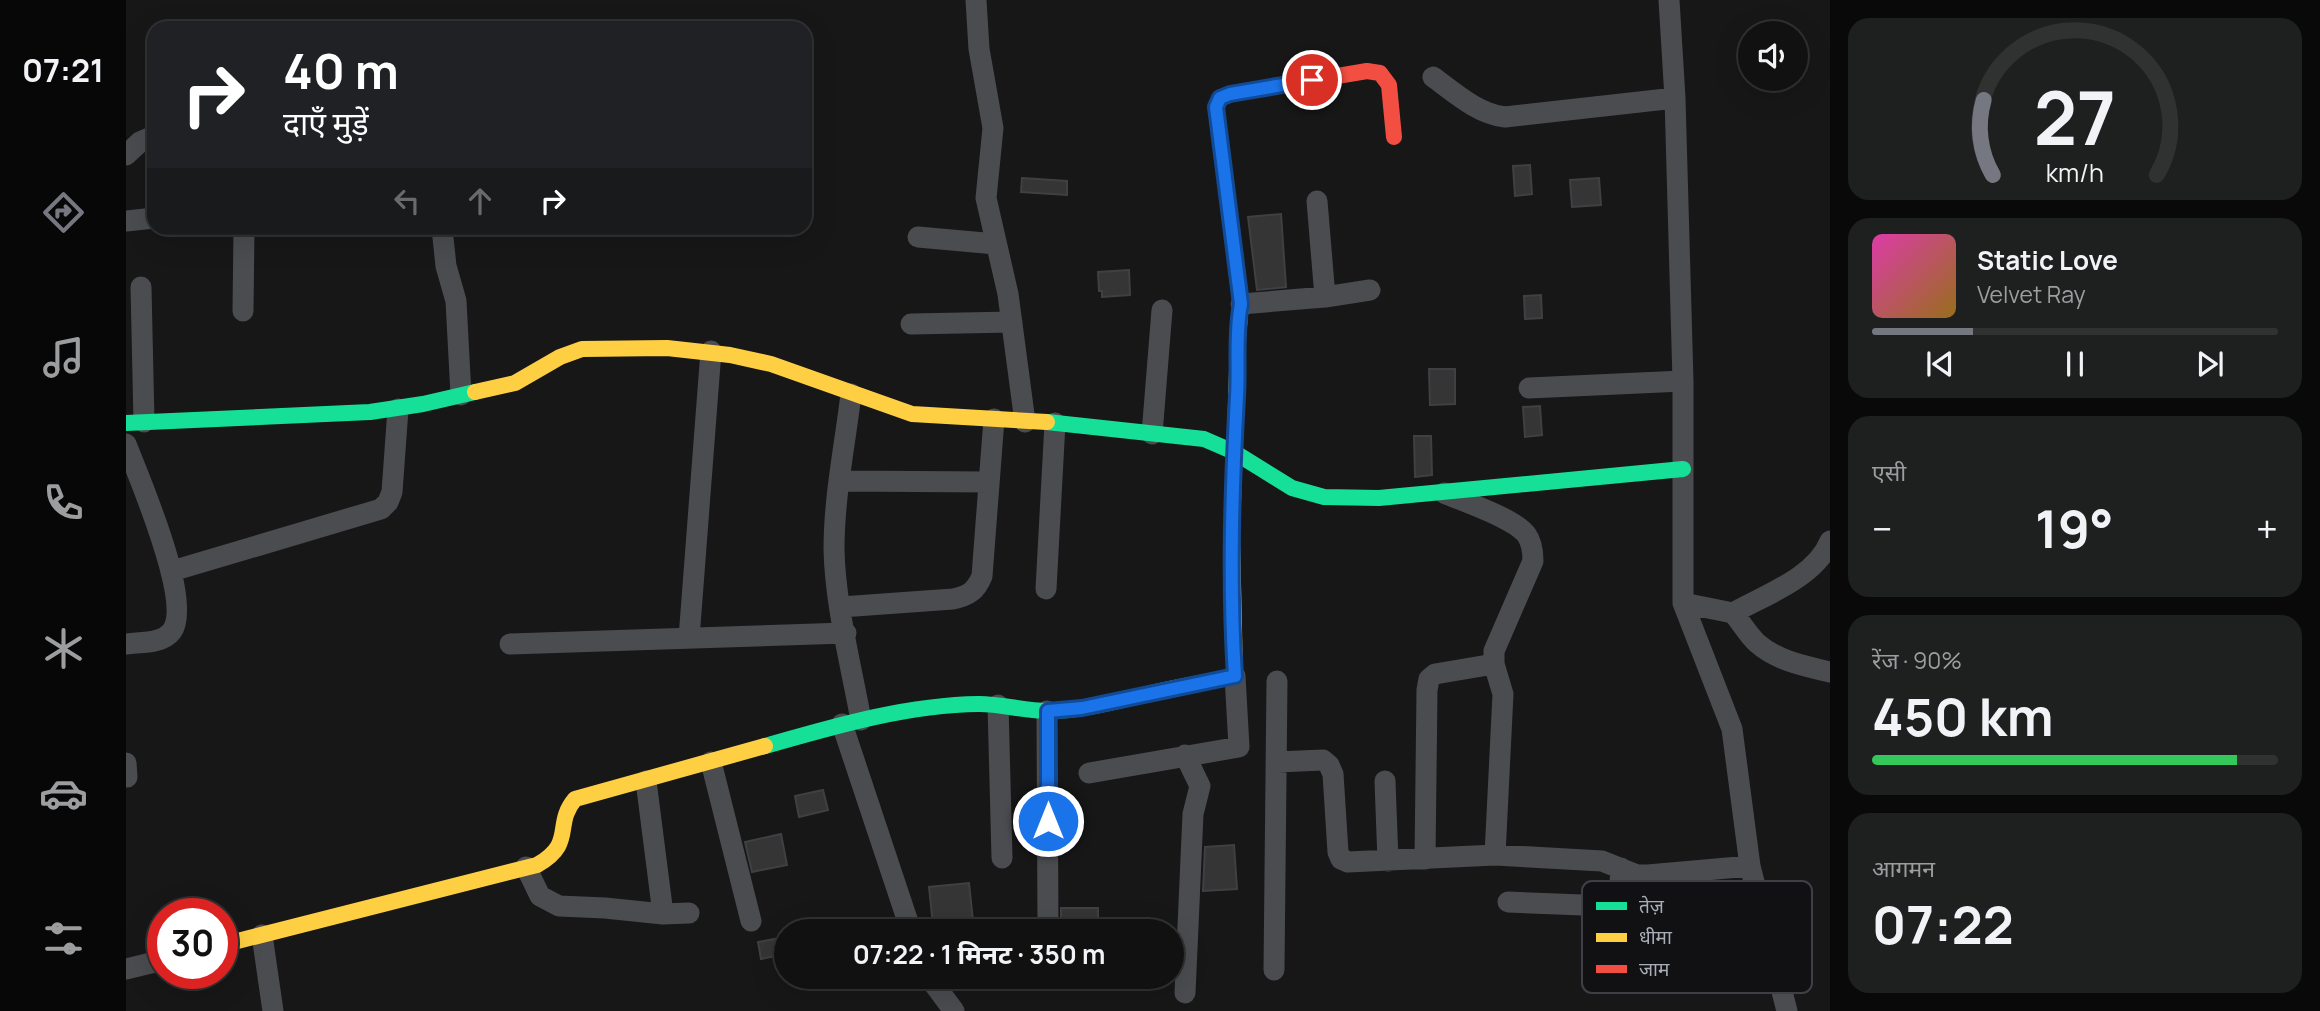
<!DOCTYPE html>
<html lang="hi">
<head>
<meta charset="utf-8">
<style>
	body { margin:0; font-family:Manrope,"Noto Sans Devanagari",sans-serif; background:#1e1f1f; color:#f1f3f6; height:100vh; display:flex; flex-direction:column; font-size:26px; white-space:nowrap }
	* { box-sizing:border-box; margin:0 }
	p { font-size:23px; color:#9c9d9f }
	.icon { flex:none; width:38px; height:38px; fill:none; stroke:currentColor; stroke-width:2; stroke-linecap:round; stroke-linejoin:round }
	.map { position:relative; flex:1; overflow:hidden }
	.details { display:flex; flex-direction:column; gap:18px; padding:18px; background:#090909; width:490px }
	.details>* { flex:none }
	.banner { position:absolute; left:21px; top:21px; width:665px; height:214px; border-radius:21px; box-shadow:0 7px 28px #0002,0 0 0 2px #303131; background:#202124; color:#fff; overflow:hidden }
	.fabs { position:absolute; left:1612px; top:21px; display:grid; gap:14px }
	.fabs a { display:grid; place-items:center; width:70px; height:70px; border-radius:50%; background:#111; box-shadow:0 7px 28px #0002,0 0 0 2px #303131; font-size:35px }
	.speed { position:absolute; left:21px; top:898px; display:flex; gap:14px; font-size:35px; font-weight:700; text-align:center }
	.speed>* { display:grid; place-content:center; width:91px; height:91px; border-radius:50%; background:#111; box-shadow:0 7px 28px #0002,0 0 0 2px #303131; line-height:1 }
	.speed .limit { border:10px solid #d22; background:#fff; color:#111 }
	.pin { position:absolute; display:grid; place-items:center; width:60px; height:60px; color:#fff; margin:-30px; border:4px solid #fff; border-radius:50%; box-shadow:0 2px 7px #0007 }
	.me { position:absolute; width:77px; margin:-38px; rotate:0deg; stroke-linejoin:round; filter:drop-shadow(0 0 5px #0008) }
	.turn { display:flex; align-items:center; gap:24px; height:147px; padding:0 21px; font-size:32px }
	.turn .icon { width:91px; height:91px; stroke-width:2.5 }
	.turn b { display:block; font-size:49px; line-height:60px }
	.lanes { display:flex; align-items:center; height:66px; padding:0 21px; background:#0003; justify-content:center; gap:35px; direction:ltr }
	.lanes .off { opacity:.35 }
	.big { font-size:52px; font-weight:700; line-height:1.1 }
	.details .widget { flex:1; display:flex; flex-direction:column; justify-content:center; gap:10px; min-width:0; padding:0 24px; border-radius:21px; background:#1e1f1f }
	.details .dial { align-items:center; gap:0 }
	.dial svg { height:182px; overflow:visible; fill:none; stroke:#303131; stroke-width:7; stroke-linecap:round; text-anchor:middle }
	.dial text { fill:#f1f3f6; stroke:none }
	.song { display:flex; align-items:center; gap:21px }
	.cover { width:84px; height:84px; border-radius:10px; background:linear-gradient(135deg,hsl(320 70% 55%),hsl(40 70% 35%)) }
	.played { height:7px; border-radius:4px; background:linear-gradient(90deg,#757880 25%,#303131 25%) }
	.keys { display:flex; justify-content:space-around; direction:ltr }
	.heat { display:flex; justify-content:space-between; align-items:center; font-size:38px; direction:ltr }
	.charge { height:10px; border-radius:5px; background:linear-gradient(90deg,#34c759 90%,#303131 0) }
	.trip { position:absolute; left:648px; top:919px; width:410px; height:70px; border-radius:35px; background:#111; box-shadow:0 7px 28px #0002,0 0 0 2px #303131; font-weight:700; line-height:70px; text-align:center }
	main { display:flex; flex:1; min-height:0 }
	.dock { display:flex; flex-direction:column; width:126px; justify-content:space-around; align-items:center; background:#070707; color:#9c9d9f }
	.dock .icon { width:49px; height:49px }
	.dock .on { color:#757880 }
	.dock b { font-size:32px; color:#f1f3f6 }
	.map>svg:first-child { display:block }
	.building { fill:#353536; stroke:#3f4043; stroke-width:2 }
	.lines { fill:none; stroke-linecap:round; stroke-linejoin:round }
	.street { stroke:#4b4c50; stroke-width:21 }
	.fast { stroke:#16e098; stroke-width:16 }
	.slow { stroke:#ffcf43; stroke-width:16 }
	.jam { stroke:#f24e42; stroke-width:16 }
	.route-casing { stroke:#114b97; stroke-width:18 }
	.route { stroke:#1a73e8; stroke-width:12 }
	.key { fill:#111113; stroke:#3e4045; stroke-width:2 }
	.key-label { font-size:19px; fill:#a8adb8 }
</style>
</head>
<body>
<main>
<nav class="dock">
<b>07:21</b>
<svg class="icon on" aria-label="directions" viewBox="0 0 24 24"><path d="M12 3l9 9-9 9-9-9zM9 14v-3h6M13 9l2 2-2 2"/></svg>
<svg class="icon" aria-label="music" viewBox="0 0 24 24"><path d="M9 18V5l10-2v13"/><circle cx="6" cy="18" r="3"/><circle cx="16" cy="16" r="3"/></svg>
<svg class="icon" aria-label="phone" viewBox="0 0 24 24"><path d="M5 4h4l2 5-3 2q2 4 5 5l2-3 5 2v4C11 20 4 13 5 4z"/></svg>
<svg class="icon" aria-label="climate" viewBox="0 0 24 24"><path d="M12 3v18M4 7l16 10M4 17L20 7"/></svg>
<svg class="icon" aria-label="car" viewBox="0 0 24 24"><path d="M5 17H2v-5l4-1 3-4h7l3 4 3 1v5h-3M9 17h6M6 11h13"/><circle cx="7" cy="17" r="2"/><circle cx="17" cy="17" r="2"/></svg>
<svg class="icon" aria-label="filters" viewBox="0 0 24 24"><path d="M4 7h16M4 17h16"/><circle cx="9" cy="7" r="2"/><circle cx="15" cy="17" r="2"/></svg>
</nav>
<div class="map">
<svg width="1704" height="1011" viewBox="0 0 1704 1011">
	<rect width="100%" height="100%" fill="#171717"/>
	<path class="building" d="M1404,165l2,29 -17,2 -2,-30z
		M896,178l45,3v14l-46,-3z
		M1473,178l2,27 -29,2 -2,-27z
		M1155,214l5,73 -29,3 -9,-73z
		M1003,270l1,25 -28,2v-6h-3l-1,-19z
		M1415,295l1,23 -17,1 -1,-23z
		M1303,369h26v35l-25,1z
		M1414,406l2,29 -17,2 -2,-30z
		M1288,436h17l1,39 -17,2z
		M697,790l5,20 -29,7 -4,-21z
		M655,834l6,31 -35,7 -7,-30z
		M1108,845l3,44 -34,2 2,-44z
		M843,883l4,38 -40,4 -4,-38z
		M935,908h37v23h-37z
		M660,937v17l-25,5 -3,-17z"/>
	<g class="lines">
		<path class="street" d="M850,0l3,49 14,79 -7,70 22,96 17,128
			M1543,0l6,98 8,283v222l49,126 18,137 37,145
			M1307,77c22,16 45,37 72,40l170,-19
			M0,155l14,-13 14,-6
			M1191,201l8,96
			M0,221l28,-3
			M316,228l4,38 10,35 5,94
			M792,237l78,7
			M15,287l3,135
			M1115,304l84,-7 45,-7
			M117,311l1,-83
			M785,324l101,-2
			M1403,388l154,-7
			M725,394c-6,51 -17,103 -17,155 1,55 17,116 27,171
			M1026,434l10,-124
			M0,444c13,34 67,157 46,187 -10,13 -31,11 -46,13
			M714,481l149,1
			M1318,493c21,9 69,25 82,41 6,8 7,17 7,27l-39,90v13l9,30 -8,161
			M46,571l209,-62 7,-7 4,-10 6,-83
			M920,589l9,-166
			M1557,603l50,10c8,9 15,22 24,30 20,18 48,23 73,29
			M715,607l112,-8c15,-3 23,-8 29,-23l12,-157
			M1607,613c32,-18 83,-36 97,-72
			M563,638l22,-287
			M384,644l336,-11
			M872,705l4,153
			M921,711l1,220
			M716,724l69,207
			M1059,755l15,31 -7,28 -8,179
			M585,762l40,159
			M1151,762l46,-2 6,5 4,9 5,78 3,7 7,3 147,-7 107,6 35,14h11l102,-9
			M0,763l1,14
			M963,773l150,-26 -4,-71
			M520,781l17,133
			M1259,781l3,80
			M1299,859l2,-169 2,-11 6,-5 59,-10
			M400,867l14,29 19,10 46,2 58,6 26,-1
			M1382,902l101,4 7,-3 3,-6 2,-29
			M136,935l11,76
			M0,969l37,-9
			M1148,970l3,-289
			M802,976l26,35"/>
		<path class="fast" d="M921,422l157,17 30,13 58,36 32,9 55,1 304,-29
			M0,423l244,-11 53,-8 52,-12
			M639,746c70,-20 141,-41 214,-42 23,0 46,7 69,7 39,0 83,-14 121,-22"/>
		<path class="slow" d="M349,392l40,-9 45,-26 22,-8 85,-1 63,7 41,9 141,50 135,8
			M1043,689l66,-13 -3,-140 6,-198 3,-34 -5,-38
			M96,945l315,-80c39,-22 16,-40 38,-66l190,-53"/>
		<path class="jam" d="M1110,266l-20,-159 4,-9 10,-4 137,-23 13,2 9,12 5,52"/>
	</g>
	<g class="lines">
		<defs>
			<path id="route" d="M922,821v-110l34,-3 153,-32c-6,-94 -3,-187 2,-280 2,-31 -2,-62 4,-92l-25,-197 4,-9 10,-4 82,-14"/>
		</defs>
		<use href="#route" class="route-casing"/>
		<use href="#route" class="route"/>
	</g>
	<rect x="1456" y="881" width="230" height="112" rx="10" class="key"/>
	<rect x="1470" y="902" width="31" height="8" fill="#16e098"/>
	<rect x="1470" y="933" width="31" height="9" fill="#ffcf43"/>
	<rect x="1470" y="965" width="31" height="8" fill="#f24e42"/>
	<g class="key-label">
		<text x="1513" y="913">तेज़</text>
		<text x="1513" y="944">धीमा</text>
		<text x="1513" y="976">जाम</text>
	</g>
</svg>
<div class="fabs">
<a><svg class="icon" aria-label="sound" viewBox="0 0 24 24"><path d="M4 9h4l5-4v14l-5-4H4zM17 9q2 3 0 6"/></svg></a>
</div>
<div class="speed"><div class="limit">30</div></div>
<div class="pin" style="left:1186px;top:80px;background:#d93025"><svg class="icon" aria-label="arrive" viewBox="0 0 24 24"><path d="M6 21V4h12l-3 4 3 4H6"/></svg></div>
<svg class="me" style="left:922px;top:821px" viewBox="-20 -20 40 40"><circle r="17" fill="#1a73e8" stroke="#fff" stroke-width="3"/><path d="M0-11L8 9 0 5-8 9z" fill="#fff"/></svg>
<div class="trip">07:22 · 1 मिनट · 350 m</div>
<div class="banner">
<div class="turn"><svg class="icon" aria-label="right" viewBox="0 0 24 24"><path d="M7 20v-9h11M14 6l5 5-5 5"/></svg><div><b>40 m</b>दाएँ मुड़ें</div></div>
<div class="lanes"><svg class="icon off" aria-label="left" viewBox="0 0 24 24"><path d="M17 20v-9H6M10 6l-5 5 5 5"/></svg><svg class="icon off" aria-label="ahead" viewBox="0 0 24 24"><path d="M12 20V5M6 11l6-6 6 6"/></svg><svg class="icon" aria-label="right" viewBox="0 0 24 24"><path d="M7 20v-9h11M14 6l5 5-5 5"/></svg></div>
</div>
</div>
<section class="details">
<div class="widget dial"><svg viewBox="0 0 100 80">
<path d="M14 69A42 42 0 1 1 86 69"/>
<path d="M14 69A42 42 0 0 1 10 36" stroke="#757880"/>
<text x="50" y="56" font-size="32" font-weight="700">27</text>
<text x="50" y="72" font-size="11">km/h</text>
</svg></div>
<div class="widget">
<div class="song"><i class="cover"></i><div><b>Static Love</b><p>Velvet Ray</p></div></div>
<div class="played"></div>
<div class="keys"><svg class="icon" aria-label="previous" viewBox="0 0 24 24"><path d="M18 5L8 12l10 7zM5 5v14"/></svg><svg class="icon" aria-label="pause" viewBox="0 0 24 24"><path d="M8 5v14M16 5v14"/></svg><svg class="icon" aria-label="next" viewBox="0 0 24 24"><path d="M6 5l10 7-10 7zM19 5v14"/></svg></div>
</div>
<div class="widget"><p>एसी</p>
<div class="heat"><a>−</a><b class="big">19°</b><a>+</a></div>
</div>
<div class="widget"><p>रेंज · 90%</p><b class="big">450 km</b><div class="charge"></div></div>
<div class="widget"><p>आगमन</p><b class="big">07:22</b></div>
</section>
</main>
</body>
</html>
